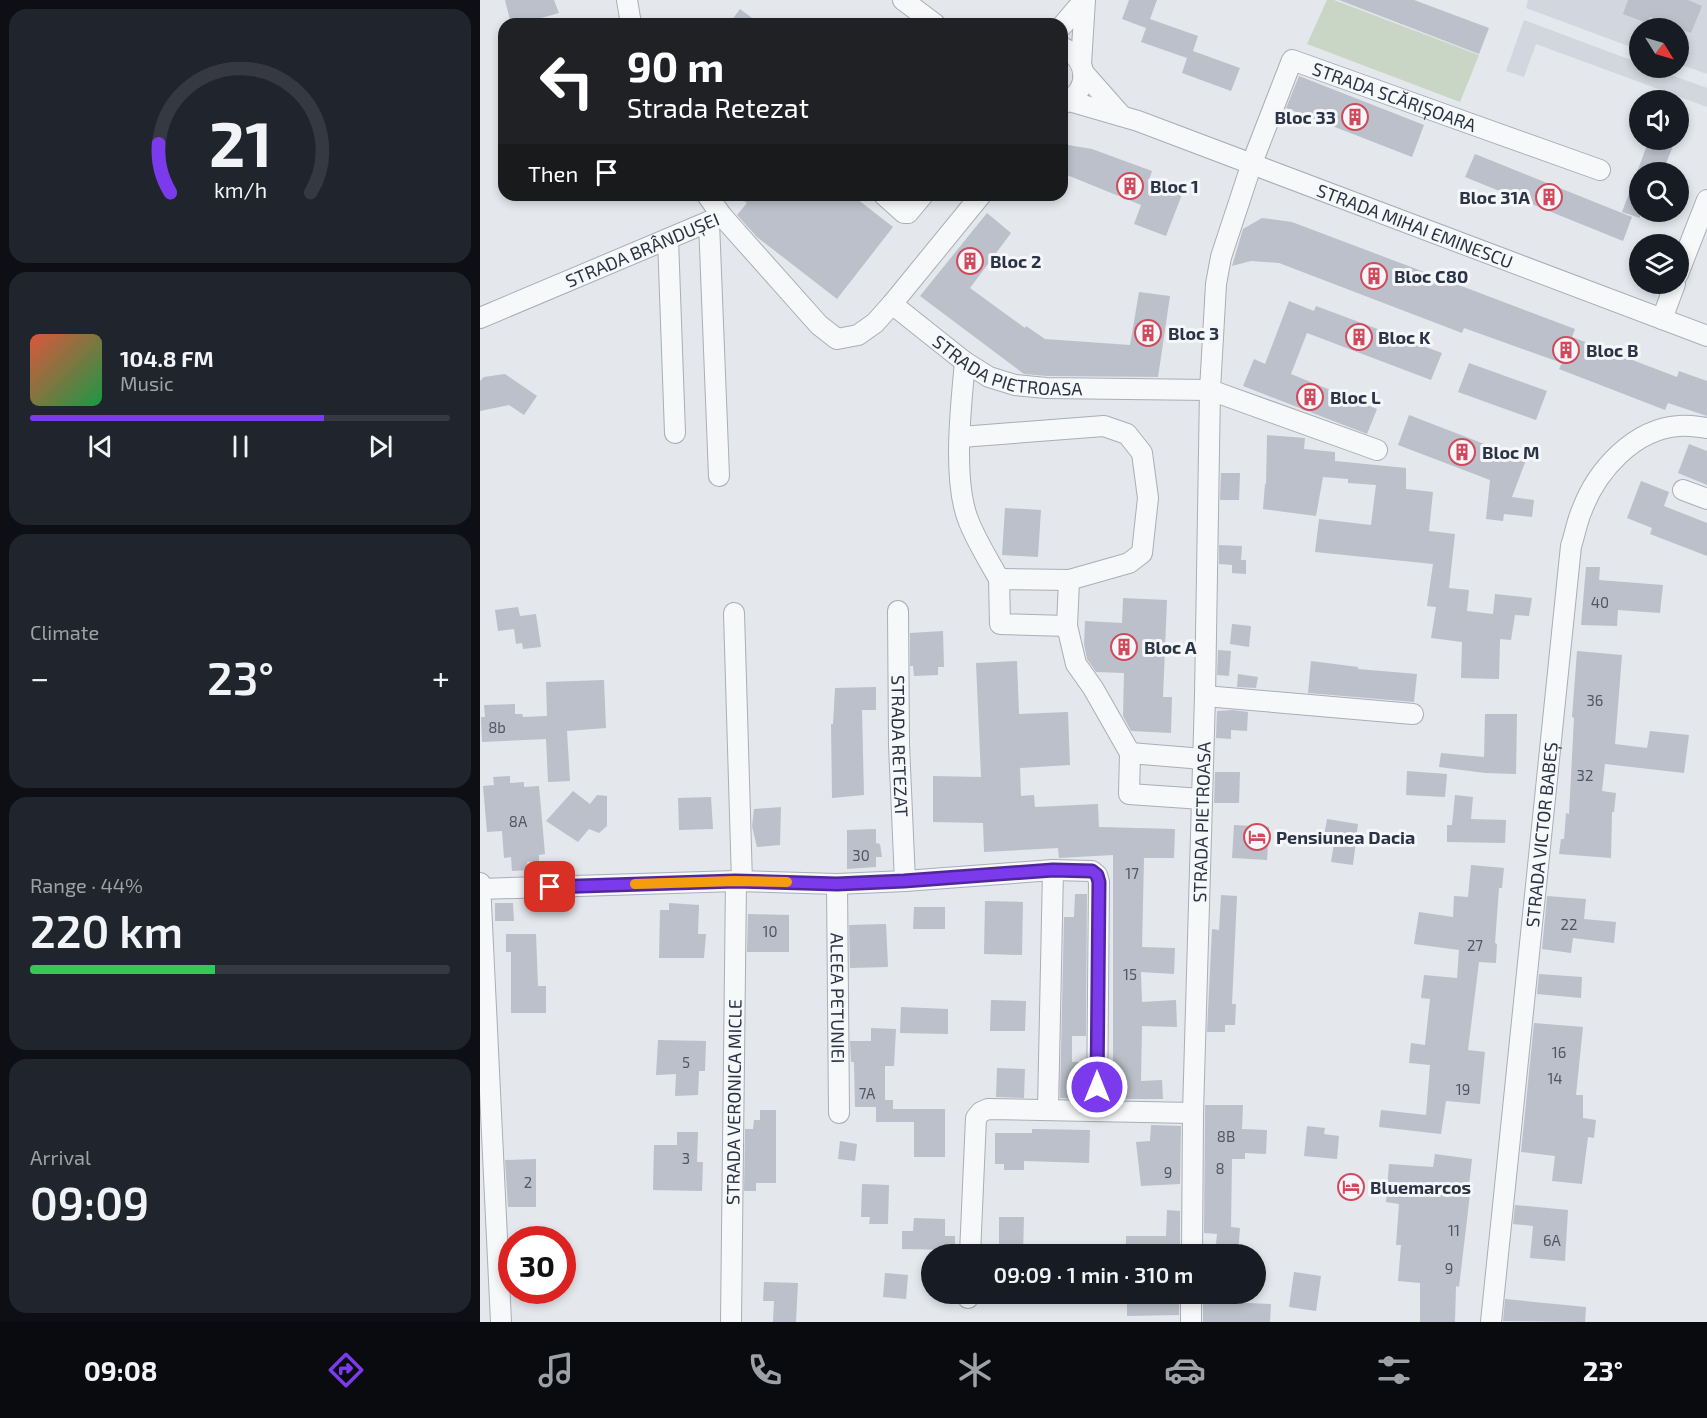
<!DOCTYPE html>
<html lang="en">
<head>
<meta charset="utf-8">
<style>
	body { margin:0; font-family:"Exo 2",sans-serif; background:#20242c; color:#f1f3f6; height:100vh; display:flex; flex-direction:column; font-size:22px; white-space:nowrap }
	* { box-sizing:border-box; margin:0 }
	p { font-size:20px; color:#9ea1a6 }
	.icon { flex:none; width:33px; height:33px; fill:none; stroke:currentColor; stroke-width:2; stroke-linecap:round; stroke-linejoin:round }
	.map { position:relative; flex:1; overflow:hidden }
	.details { display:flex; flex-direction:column; gap:9px; padding:9px; background:#0d0f14; width:480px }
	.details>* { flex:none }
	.guide { position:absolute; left:18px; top:18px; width:570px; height:183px; border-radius:18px; box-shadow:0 3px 9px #0003; background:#202124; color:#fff; overflow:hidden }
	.needle { width:39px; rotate:127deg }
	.tools { position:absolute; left:1149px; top:18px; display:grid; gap:12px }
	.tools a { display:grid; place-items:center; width:60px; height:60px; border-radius:50%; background:#171b24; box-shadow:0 3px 9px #0003; font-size:30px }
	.speed { position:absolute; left:18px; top:1226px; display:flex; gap:12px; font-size:30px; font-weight:700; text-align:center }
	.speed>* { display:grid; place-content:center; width:78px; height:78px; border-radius:50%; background:#171b24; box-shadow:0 3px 9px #0003; line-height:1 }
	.speed .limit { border:9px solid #d22; background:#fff; color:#111 }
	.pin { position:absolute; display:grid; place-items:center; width:51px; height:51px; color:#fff; margin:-26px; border-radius:12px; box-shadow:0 3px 9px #0006 }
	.me { position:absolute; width:66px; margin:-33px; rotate:0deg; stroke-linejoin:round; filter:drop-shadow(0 0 4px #0008) }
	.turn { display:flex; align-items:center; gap:21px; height:126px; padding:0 30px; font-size:27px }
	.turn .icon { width:78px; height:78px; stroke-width:2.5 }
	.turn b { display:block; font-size:42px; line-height:51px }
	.then { display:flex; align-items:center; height:57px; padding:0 30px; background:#0003; gap:12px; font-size:22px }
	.big { font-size:45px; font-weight:600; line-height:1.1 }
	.details .widget { flex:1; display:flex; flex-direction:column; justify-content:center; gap:9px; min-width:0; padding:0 21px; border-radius:18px; background:#20242c }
	.details .dial { align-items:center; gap:0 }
	.dial svg { height:156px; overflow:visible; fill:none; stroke:#363941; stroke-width:7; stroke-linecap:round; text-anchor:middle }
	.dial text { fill:#f1f3f6; stroke:none }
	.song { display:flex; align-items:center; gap:18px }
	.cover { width:72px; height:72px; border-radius:9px; background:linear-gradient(135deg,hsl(10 70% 55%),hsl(140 70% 35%)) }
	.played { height:6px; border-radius:3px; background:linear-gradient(90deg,#7c3aed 70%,#363941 70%) }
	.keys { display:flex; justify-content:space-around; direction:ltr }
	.heat { display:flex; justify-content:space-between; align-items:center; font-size:33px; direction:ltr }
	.charge { height:9px; border-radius:4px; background:linear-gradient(90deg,#34c759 44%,#363941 0) }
	.trip { position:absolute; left:441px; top:1244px; width:345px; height:60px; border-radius:30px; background:#171b24; box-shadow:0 3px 9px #0003; font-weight:600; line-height:60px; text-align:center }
	.menu { display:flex; height:96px; justify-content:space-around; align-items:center; background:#090b0e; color:#9ea1a6 }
	.menu .icon { width:42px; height:42px }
	.menu .current { color:#7c3aed }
	.menu b { font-size:27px; color:#f1f3f6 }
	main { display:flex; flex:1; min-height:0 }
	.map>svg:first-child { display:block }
	.built { fill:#d2d6de }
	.green { fill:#c9d6c5 }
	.building { fill:#bbc0ca }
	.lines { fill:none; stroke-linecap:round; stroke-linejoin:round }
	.minor-casing { stroke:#a9aeb7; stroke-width:22 }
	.minor { stroke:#f7f8fa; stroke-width:20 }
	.route-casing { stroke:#51269a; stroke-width:15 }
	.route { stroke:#7c3aed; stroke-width:10 }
	.slow { stroke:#f59e0b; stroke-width:10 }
	.labels { text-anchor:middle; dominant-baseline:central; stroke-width:6; stroke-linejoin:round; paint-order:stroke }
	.number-label { font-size:15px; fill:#4f5766 }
	.street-label { font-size:18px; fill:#2b3445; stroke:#f4f6f9 }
	.poi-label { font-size:18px; font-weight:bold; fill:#2b3445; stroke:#f4f6f9; text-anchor:start }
</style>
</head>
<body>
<main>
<section class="details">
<div class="widget dial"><svg viewBox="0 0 100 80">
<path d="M14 69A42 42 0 1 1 86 69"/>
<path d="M14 69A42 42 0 0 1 8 44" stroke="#7c3aed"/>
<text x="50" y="56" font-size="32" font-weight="700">21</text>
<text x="50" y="72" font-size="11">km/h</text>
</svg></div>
<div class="widget">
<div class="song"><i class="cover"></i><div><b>104.8 FM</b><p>Music</p></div></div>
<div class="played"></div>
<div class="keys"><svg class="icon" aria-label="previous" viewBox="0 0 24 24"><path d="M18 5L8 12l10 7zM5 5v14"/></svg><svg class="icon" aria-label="pause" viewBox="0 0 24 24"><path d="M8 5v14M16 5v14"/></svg><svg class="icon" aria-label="next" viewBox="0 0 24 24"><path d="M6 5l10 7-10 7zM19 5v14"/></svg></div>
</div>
<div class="widget"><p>Climate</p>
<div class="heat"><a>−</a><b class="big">23°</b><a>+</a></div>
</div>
<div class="widget"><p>Range · 44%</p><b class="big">220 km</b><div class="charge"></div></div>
<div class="widget"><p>Arrival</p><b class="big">09:09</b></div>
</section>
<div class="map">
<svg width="1227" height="1322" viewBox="0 0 1227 1322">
	<rect width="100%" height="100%" fill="#e4e7ec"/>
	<path class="built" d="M1048,0h179v74l-28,-10 -1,-36h-38l-1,22 -113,-42z
		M1044,20l115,43 1,5h12l55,20v19l-171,-63 -12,33 -18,-6z"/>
	<path class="green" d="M847,0h7l145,55 -19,47 -153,-58z"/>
	<path class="building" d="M25,0h49l5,13 -18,5 1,6h-31z
		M649,0h28l-7,19 48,17 -5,15 47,17 -9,23 -49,-18 5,-15 -46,-16 5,-14 -24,-9z
		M859,0h75l75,28 -10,26z
		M1148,0h60l14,6 -11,27 -41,-16 -3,6 -24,-9z
		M260,9l20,15h-31z
		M819,76l125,49 -12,32 -126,-49z
		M1169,140h26l-12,32h-23v46l-18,-6z
		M582,144l30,5 60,22 -3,9 34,12 -17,44 -32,-12 7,-19 -79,-32z
		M995,154l157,63 -9,24 -158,-64z
		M256,195h116l41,32 -56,72 -80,-62 -20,-22 10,-12z
		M507,213l24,20 -41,55 55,40 1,-2 19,13 85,6 9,-53 31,4 -12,81 -111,-1 -23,-2 -104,-78z
		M782,218l30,4 283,107 -3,8 105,40 2,-6 28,10v35l-39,-13 -3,7 -106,-41 3,-6 -98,-35 -2,5 -183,-70 -28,-2 -19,5 11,-37z
		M809,301l25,10 2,-5 126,47 -11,27 -124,-47 -16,41 86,35 -10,25 -124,-48 11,-27 11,5z
		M989,363l78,28 -11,29 -78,-28z
		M25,374l32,22 -13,19 -15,-10 -29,6v-30l4,-4z
		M929,415l117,45 -14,37 22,3 -2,17 -28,-3 -1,7 -17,-2 4,-39 -92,-35z
		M787,435l38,3 -1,11 31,3v9l71,7v21l27,3 -4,39 26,3 -6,54 20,2 -2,21 26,3 2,-20 37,4 -3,18 -14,-1 -4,25 -11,-1 -1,40 -38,-1 1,-36 -31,-4 5,-31 -9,-1 6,-42 -118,-12 4,-33 52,6 5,-40 -28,-2v-4l-25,-2 -7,39 -53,-7 2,-25h1z
		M1209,444l18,7v34l-29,-12z
		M741,473h19l-1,27h-19z
		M1161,481l28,11 -5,14 43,17v33l-57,-22 2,-6 -25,-10z
		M525,508l36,2 -3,47 -36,-2z
		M739,545l23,1 -1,14h5v14l-14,-1v-8l-13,-1z
		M1106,567h14l-1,13 64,5 -3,28 -42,-3 -1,16 -36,-1z
		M643,598l44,2 -4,97h9l-1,36 -40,-2 -8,-15 1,-43 -28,-1 -9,-13 -3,-15 1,-23 37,2z
		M38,607l2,9 16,-2 5,33 -18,2 -1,-6 -6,1 -2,-15 -16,2 -3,-21z
		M752,624l19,2 -2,21 -19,-3z
		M463,631l1,36h-6v8l-24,1 -1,-10h-3v-33z
		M738,650l13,1 -2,25 -12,-1z
		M1097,651l45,4 -7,89 32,4 3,-17 39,4 -5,38 -79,-9 -3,27 14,2 -2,19h-2l-1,46 -52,-4 2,-15h3l2,-26 3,1 5,-96 -2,-1z
		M537,661l2,53 49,-2 2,53 -50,3 1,28 13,-1 1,12 63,-3 1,23 76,2 -1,29h-30l-2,89 33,1 -1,26 -33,-2 1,30 34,-2 1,27 -35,-1 -1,55 21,-1 1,19h-54v-36h4v-208l-54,3 -1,-10 -74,4 -1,-29 -50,-1v-46l48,1 -5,-114z
		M831,661l47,6v2l59,5 -3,28 -106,-9z
		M758,674l20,3 -2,11 -19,-1z
		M124,680l2,48 -39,3 3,50 -22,1 -2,-43 -64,3 -1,-25h4l-1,-12 31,-1v10h7l1,3 24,-1 -1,-34z
		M396,687v23h-14l2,85 -32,3 -1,-74h2l2,-36z
		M753,710l15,2 -1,19 -16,-1v9l-15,-1 1,-27z
		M1005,714h32l-1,60 -31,-1 -46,-6 2,-14 43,4z
		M927,771l40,3 -2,23 -39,-2z
		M735,772h25l-1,31h-25z
		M30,776v7l14,-1v5l15,-1 6,68 -6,1v6l-12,1 1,8 -16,1 -1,-14 -7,1 -2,-27 -15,1 -4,-46 11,-1 -1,-8z
		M93,791l17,13 7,-9 10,1v30l-8,7 -10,-4 -11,13 -32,-21z
		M975,795l18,2 -2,22 35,1 -1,23 -58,-1v-17h5z
		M231,797l2,32 -34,1 -1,-32z
		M301,807l-1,38 -23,2 -5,-21 2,-17z
		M847,819l31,5 -5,41 -22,-3 4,-25 -11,-1z
		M754,825l35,2 -2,33 -35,-2z
		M396,829v14l4,1 2,13h-6v10l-29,2v-39z
		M991,865l33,3 -2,20h-3l-4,55 2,1 -1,19 -17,-1 -11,88 17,2 -5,52 -34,-3 -5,33 -62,-7 2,-17 45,5 4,-50 -21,-2 2,-20 14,2 5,-46 -9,-1 3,-23 33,3 2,-28 -45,-6 5,-32 34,5 1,-21 14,1z
		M595,894h12l-1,142h-14v26h13v37l-25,-1 4,-181h10z
		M741,895l16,1 -5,108h4l-1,21h-10v7h-18l5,-103 7,1z
		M1067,896l39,3 -2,20 32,3 -2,21 -41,-5 -2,15 -29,-4z
		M505,901l38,1 -1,53 -38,-1z
		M15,903h18l1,18h-19z
		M189,903l30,2 -1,29h8l-2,24h-45l1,-48h9z
		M434,907h31v22h-32z
		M268,914l41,1v37h-42z
		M406,924l2,43 -38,1 -1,-43z
		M26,934h30l2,52h8v27h-35v-61h-5z
		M1059,974l43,3 -1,21 -44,-4z
		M511,1000l35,1 -1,30h-35z
		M421,1007l47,2v25l-48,-1z
		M1054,1023l49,4 -7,68h7v23l13,2 -2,18 -6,-1 -6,47 -30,-3 3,-25 -34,-4z
		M391,1028l25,1 -2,37h-9v34h8v9h52v48h-31v-35h-38v-15h-21l-1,-45h-3l-1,-21h21z
		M178,1040l48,1 -1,30h-6l-1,24 -23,1 1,-22 -20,1z
		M517,1068l28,1 -1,29 -28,-1z
		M725,1105h38l-1,24 25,1 -1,24 -21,-1v6h-13l-1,68 9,1 -2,26h-23l2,-20 -13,-1z
		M280,1110h16v73h-20v8h-12l1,-62h8l1,-9h6z
		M671,1125l30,1 -1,58 -39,2 -5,-44 14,-1z
		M827,1126l18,2 -1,6 15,2 -2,23 -33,-3z
		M552,1129l58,1 -1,33 -65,-2v9h-20v-6h-9v-31h37z
		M197,1132h21l-1,30h6l-1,29 -49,-1 1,-45h23z
		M360,1141l17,3 -2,17 -17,-2z
		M955,1154l37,5 -4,35h2l-11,93 -3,-1 -1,36h-35v-39l-22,-2 3,-36h-5l3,-41 -13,-2 3,-38 44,3z
		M56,1159v48h-28l-3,-47z
		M382,1184l27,1 -1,39h-19l1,-7h-9z
		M1035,1205l53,5 -3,51 -35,-3 3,-32 -20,-2z
		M687,1210l13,1v43h-52l1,-5h-3v-13h40z
		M519,1217h25l-1,37 -24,-1z
		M434,1218l31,1v17h10v14l-53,-1v-18h11z
		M814,1272l27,4 -5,35 -27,-4z
		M405,1273l23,2 -2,24 -23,-2z
		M284,1282l34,1 -2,39h-23l1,-21h-11z
		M723,1293h19v9l49,2 -1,18h-67z
		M699,1296v19l-52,1v-19z
		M1025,1299l81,8 -1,15 -82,-1z"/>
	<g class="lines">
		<defs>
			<g id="minor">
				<path d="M147,0l4,24"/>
				<path d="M423,0l32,24"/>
				<path d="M582,26l22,-26"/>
				<path d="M582,47c28,13 29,44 0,57"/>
				<path d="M601,64l4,-64"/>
				<path d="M603,72l38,43"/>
				<path id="s1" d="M589,101l69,20 569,215"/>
				<path d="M227,195l15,21 97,109 18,14 21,-4 17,-12 17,-19 89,-109"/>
				<path d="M404,195l20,18h4l15,-18"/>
				<path d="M229,222l10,254"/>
				<path d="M188,239l7,194"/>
				<path d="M1198,274l29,-74"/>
				<path id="s2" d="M412,304l73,58 24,15 26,8 31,3 164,2 167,60"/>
				<path id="s3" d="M0,318l242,-102"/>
				<path d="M1182,319l13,-35"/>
				<path d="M485,362c-4,43 -13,120 4,160 8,20 20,39 30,57"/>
				<path d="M481,437l143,-11 23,8 15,19 6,45 -6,55 -13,10 -60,17 -70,-1 1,45 67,2"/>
				<path d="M1203,490l24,9"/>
				<path d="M589,580l-2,46 9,38 17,24 37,65"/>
				<path id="s4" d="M418,611l1,134 6,136"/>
				<path d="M254,613l8,269"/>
				<path d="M725,696l208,18"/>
				<path d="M722,799l-73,-5 1,-41 73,6"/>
				<path d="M0,883l21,439"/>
				<path id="s5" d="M357,884l2,229"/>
				<path d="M0,889l256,-8 101,3 68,-3 148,-11 39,1 5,4 2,7 -2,228"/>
				<path d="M568,1109l5,-239"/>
				<path d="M490,1254l6,-136 5,-6 7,-3 205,4"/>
				<path id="s6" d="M712,1254l1,-141 12,-417 5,-306 6,-106 5,-27 31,-94 40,-103 308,110"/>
				<path d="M488,1298v-5"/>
				<path id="s7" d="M251,1322l5,-441"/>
				<path d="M711,1322v-29"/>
				<path id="s8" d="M1011,1322l80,-776c4,-12 6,-25 11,-36 15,-40 52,-81 97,-84 9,-1 19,1 28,2"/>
			</g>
		</defs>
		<use href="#minor" class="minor-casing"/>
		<use href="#minor" class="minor"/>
	</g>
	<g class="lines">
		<defs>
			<path id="route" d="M70,887l185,-6 102,3 67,-3 149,-11 39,1 5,4 2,7 -2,205"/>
		</defs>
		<use href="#route" class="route-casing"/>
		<use href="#route" class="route"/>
		<path class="slow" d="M155,884l100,-3 52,1"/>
	</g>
	<defs>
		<symbol id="building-ring" viewBox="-11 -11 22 22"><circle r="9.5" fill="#f4f6f9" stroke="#d1495b" stroke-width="1.5"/><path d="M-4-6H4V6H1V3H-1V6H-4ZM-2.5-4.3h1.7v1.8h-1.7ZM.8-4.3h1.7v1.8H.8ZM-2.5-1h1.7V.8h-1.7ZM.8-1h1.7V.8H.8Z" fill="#d1495b"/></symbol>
		<symbol id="hotel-ring" viewBox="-11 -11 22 22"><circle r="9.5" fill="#f4f6f9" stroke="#d1495b" stroke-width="1.5"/><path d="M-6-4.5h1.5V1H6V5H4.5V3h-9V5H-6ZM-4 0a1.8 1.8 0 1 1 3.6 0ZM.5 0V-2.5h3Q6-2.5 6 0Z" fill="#d1495b"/></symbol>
	</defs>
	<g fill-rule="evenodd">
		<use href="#building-ring" x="860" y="102" width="30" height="30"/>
		<use href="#building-ring" x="635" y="171" width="30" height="30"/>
		<use href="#building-ring" x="1054" y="182" width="30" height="30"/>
		<use href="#building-ring" x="475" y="246" width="30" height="30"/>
		<use href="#building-ring" x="879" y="261" width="30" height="30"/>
		<use href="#building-ring" x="653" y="318" width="30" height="30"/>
		<use href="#building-ring" x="864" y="322" width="30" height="30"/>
		<use href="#building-ring" x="1071" y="335" width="30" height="30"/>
		<use href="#building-ring" x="815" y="382" width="30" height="30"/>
		<use href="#building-ring" x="967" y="437" width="30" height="30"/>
		<use href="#building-ring" x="629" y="632" width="30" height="30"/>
		<use href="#hotel-ring" x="762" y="822" width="30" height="30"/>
		<use href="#hotel-ring" x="856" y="1172" width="30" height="30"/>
	</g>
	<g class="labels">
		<g class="number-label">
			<text x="1120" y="602">40</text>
			<text x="1115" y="700">36</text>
			<text x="17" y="727">8b</text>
			<text x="1105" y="775">32</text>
			<text x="38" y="821">8A</text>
			<text x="381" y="855">30</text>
			<text x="652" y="873">17</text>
			<text x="1089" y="924">22</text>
			<text x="290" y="931">10</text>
			<text x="995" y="945">27</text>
			<text x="650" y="974">15</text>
			<text x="1079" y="1052">16</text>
			<text x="206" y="1062">5</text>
			<text x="1075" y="1078">14</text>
			<text x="983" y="1089">19</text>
			<text x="387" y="1093">7A</text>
			<text x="746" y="1136">8B</text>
			<text x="206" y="1158">3</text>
			<text x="740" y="1168">8</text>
			<text x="688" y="1172">9</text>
			<text x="48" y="1182">2</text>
			<text x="974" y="1230">11</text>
			<text x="1072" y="1240">6A</text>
			<text x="969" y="1268">9</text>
		</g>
		<g class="street-label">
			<text stroke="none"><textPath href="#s6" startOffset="1316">STRADA SCĂRIȘOARA</textPath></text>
			<text stroke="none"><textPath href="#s1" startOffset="368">STRADA MIHAI EMINESCU</textPath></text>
			<text stroke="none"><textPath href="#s3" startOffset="176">STRADA BRÂNDUȘEI</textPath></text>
			<text stroke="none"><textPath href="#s2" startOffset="136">STRADA PIETROASA</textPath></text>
			<text stroke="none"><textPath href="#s4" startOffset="135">STRADA RETEZAT</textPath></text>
			<text stroke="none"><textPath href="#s6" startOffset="432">STRADA PIETROASA</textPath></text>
			<text stroke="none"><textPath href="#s8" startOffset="490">STRADA VICTOR BABEȘ</textPath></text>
			<text stroke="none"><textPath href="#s5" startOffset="114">ALEEA PETUNIEI</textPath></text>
			<text stroke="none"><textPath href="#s7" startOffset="220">STRADA VERONICA MICLE</textPath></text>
		</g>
		<g class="poi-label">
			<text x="856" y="117" text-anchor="end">Bloc 33</text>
			<text x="670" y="186">Bloc 1</text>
			<text x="1050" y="197" text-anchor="end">Bloc 31A</text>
			<text x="510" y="261">Bloc 2</text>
			<text x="914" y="276">Bloc C80</text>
			<text x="688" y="333">Bloc 3</text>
			<text x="898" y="337">Bloc K</text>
			<text x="1106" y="350">Bloc B</text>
			<text x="850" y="397">Bloc L</text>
			<text x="1002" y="452">Bloc M</text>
			<text x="664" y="647">Bloc A</text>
			<text x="796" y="837">Pensiunea Dacia</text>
			<text x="890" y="1187">Bluemarcos</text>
		</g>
	</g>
</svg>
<div class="tools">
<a><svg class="needle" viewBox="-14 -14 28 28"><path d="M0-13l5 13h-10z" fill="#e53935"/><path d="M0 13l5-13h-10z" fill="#9ea1a6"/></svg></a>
<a><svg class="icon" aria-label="sound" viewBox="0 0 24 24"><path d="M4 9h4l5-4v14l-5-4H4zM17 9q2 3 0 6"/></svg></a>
<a><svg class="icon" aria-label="search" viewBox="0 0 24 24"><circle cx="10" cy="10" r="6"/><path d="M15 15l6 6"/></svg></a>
<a><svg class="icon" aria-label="layers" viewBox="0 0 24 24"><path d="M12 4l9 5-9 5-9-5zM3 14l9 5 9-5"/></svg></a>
</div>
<div class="speed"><div class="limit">30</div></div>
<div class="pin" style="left:70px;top:887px;background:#d93025"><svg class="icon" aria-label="arrive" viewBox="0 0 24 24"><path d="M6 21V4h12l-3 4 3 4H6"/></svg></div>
<svg class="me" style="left:617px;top:1087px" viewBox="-20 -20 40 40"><circle r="17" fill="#7c3aed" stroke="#fff" stroke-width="3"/><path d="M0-11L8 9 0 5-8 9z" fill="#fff"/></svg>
<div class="trip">09:09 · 1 min · 310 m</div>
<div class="guide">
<div class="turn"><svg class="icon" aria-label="left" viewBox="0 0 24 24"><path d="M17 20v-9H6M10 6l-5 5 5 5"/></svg><div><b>90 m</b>Strada Retezat</div></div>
<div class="then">Then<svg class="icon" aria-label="arrive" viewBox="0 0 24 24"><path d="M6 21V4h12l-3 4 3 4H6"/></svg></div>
</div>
</div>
</main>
<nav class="menu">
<b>09:08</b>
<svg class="icon current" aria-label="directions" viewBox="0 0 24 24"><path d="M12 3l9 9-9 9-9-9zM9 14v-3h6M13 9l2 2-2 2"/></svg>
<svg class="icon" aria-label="music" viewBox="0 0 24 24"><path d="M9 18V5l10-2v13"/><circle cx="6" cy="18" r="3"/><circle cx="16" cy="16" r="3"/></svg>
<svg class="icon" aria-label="phone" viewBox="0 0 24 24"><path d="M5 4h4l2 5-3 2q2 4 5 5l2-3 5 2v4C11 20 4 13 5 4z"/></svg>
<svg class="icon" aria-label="climate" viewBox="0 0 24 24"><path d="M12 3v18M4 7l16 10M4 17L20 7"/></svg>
<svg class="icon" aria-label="car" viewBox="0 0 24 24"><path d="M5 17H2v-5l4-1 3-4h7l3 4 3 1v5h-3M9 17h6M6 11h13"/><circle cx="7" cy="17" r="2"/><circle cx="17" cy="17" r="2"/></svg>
<svg class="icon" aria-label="filters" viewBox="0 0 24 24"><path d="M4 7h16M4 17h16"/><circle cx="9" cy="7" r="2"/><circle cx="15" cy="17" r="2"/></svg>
<b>23°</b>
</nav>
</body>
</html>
